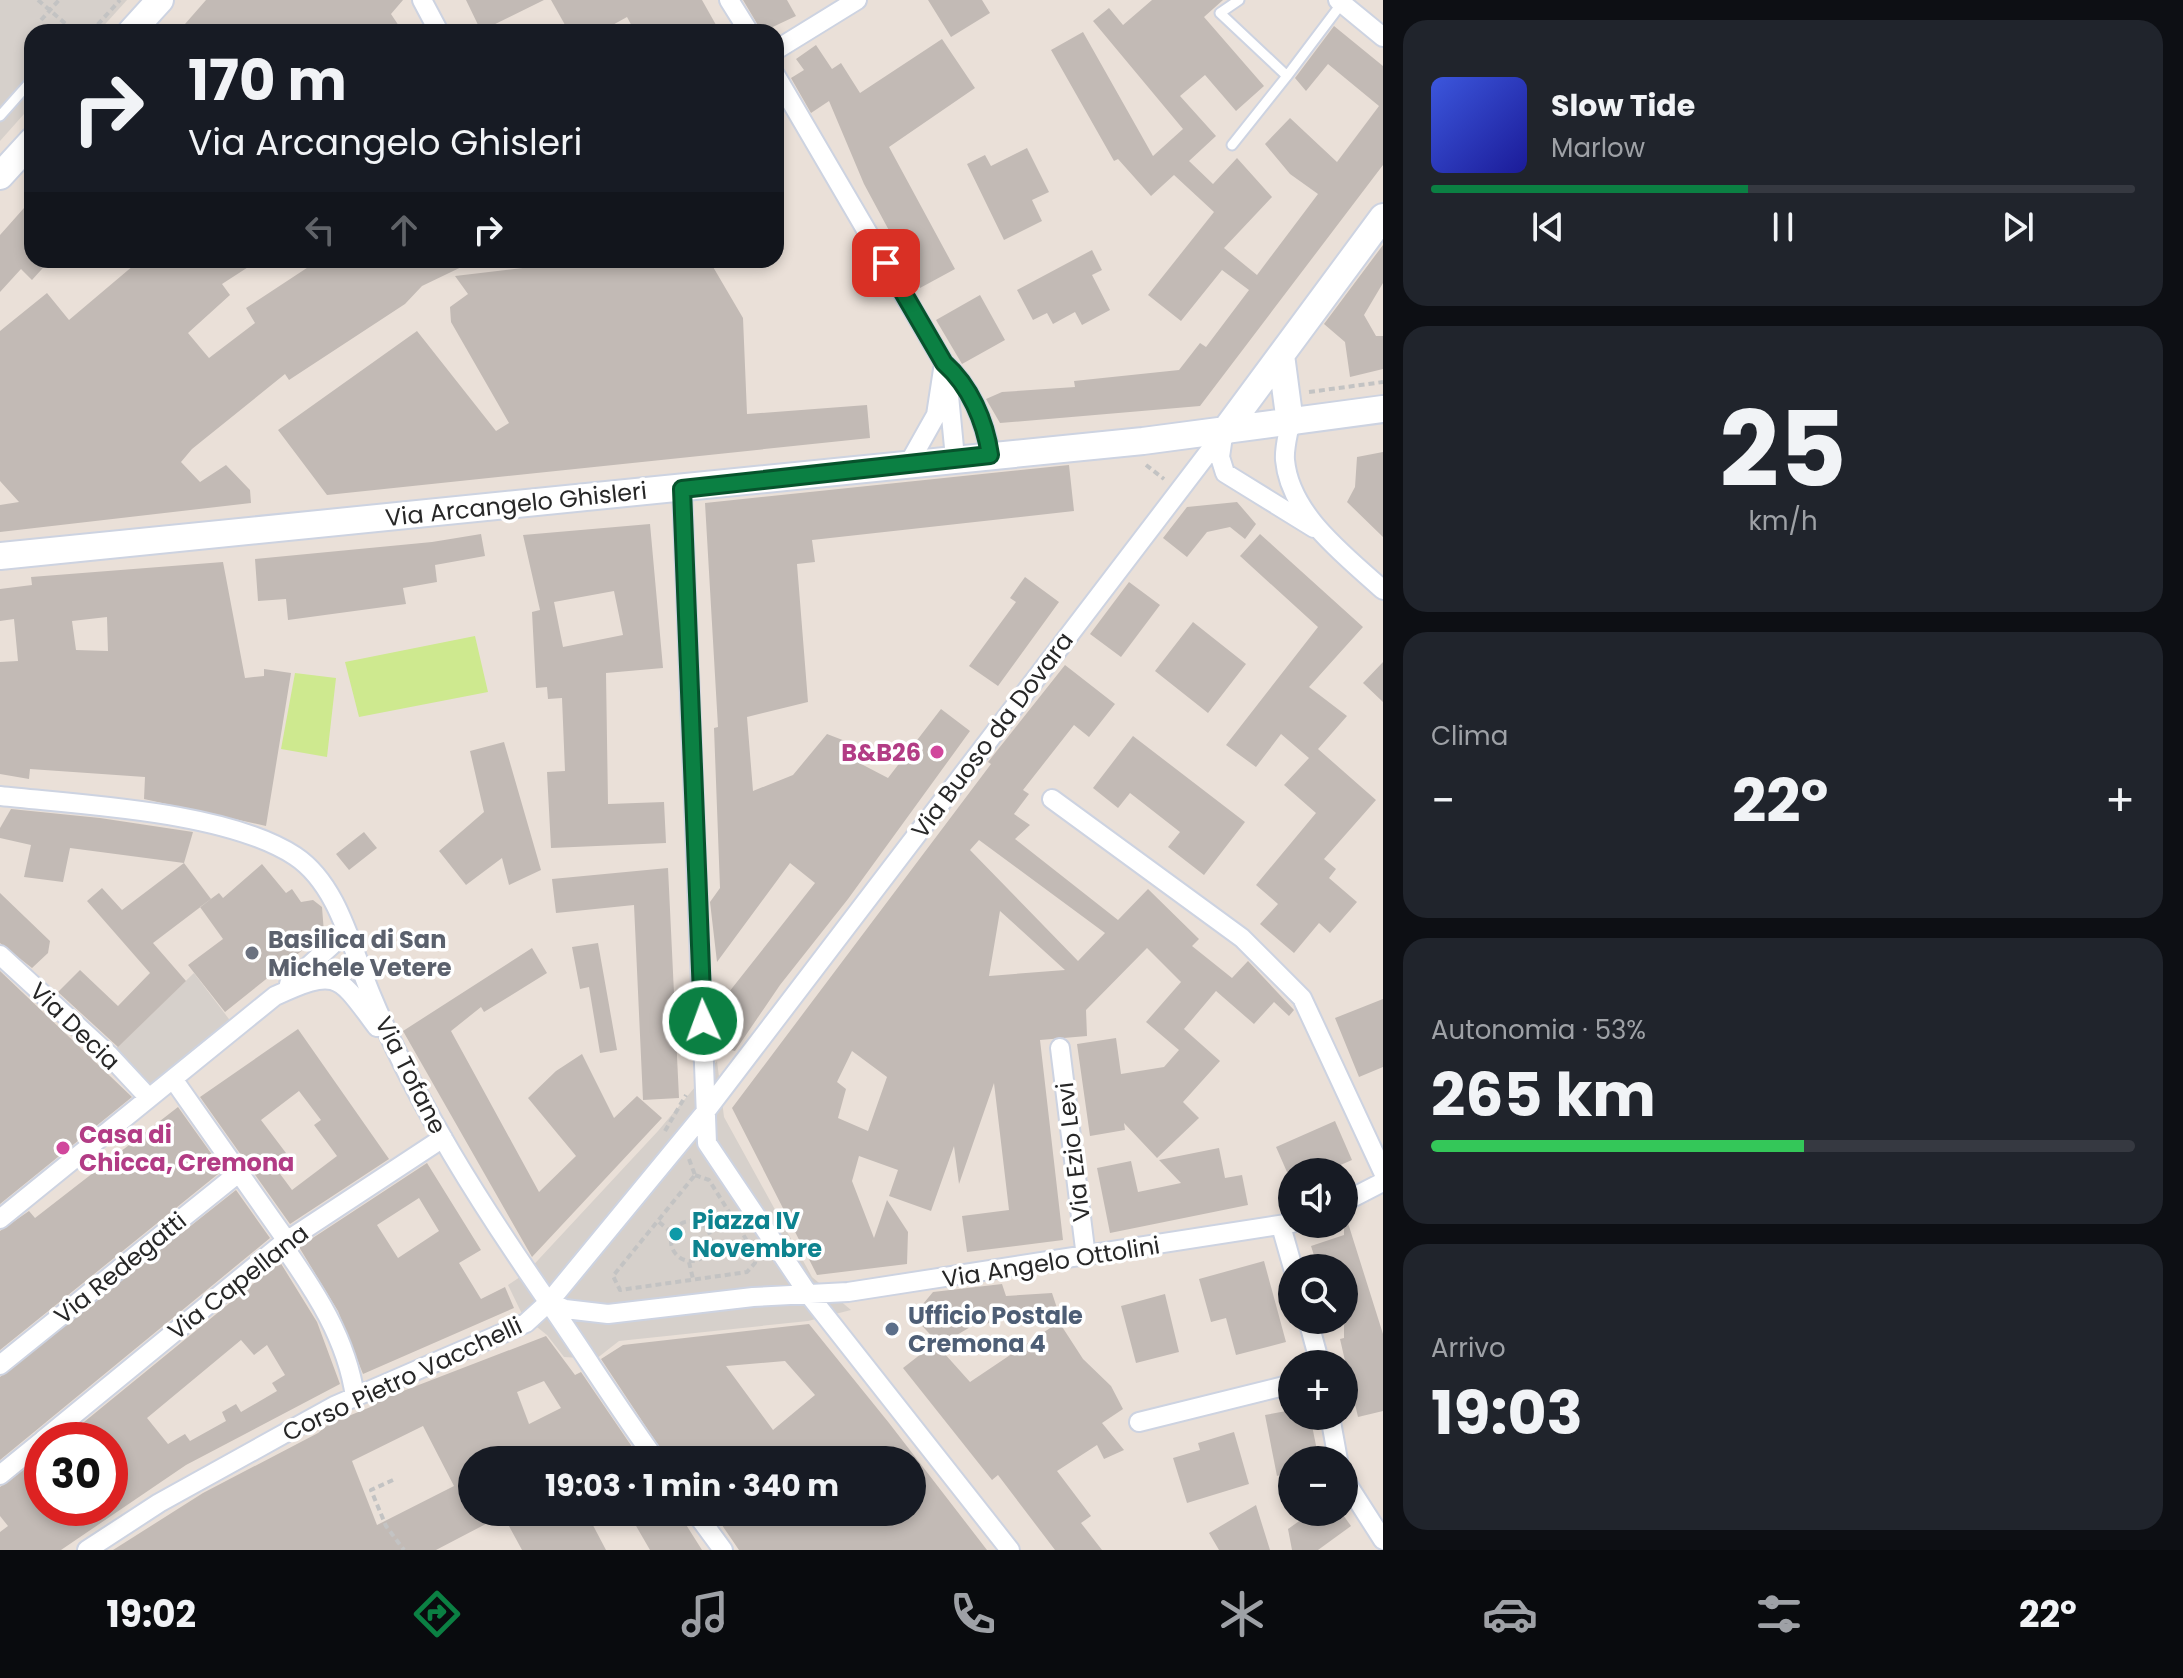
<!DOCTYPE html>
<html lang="it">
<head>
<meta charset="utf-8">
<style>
	body { margin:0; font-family:Poppins,sans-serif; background:#20242c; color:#f1f3f6; height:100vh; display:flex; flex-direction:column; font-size:30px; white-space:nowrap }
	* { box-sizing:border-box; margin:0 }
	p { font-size:26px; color:#9ea1a6 }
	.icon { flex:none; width:44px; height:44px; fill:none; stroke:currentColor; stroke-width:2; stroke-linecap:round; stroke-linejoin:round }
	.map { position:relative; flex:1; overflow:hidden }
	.sheet { display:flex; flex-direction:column; gap:20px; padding:20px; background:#0d0f14; width:800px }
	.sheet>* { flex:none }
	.guide { position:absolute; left:24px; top:24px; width:760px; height:244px; border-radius:24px; box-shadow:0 4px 12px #0003; background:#171b24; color:#f1f3f6; overflow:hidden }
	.controls { position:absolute; left:1278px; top:1158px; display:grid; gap:16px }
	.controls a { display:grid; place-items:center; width:80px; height:80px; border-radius:50%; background:#171b24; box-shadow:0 4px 12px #0003; font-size:40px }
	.speed { position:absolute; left:24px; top:1422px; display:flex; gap:16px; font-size:40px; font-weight:700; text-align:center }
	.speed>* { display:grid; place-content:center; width:104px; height:104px; border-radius:50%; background:#171b24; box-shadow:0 4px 12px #0003; line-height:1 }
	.speed .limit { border:12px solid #d22; background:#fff; color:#111 }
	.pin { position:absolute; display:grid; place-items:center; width:68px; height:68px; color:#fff; margin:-34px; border-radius:16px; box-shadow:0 4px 12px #0006 }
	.me { position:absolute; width:88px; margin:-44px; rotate:358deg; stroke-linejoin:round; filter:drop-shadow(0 0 6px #0008) }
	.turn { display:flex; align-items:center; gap:28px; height:168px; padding:0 32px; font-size:36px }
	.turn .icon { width:104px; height:104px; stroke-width:2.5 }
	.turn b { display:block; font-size:56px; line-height:68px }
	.lanes { display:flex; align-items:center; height:76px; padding:0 32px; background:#0003; justify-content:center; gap:40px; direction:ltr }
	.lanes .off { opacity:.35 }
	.big { font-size:60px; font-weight:700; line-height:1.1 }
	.sheet .card { flex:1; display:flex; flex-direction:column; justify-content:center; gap:12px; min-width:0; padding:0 28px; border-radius:24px; background:#20242c }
	.sheet .dial { align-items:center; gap:0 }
	.dial b { font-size:104px; line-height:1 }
	.song { display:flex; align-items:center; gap:24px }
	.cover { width:96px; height:96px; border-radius:12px; background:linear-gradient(135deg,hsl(230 70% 55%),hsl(240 70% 35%)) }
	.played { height:8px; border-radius:4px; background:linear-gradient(90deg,#0b8043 45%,#363941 45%) }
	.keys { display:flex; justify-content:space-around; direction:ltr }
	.heat { display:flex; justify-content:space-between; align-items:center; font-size:44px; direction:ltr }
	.charge { height:12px; border-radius:6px; background:linear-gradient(90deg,#34c759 53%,#363941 0) }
	.trip { position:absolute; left:458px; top:1446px; width:468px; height:80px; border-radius:40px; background:#171b24; box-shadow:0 4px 12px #0003; font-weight:700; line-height:80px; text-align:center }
	.tabs { display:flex; height:128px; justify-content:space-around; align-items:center; background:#090b0e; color:#9ea1a6 }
	.tabs .icon { width:56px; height:56px }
	.tabs .current { color:#0b8043 }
	.tabs b { font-size:36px; color:#f1f3f6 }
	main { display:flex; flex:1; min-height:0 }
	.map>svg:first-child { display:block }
	.pitch { fill:#cee98f }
	.plaza { fill:#d6d0cb }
	.building { fill:#c2bab5; fill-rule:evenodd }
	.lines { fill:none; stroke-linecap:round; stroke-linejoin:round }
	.lane-casing { stroke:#cdd3e1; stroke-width:13 }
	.street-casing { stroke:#cdd3e1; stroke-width:22 }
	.secondary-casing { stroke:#cdd3e1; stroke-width:30 }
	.path { stroke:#c3c3c3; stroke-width:4; stroke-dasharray:6 4; stroke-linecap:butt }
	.lane { stroke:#fff; stroke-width:9 }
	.street { stroke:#fff; stroke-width:18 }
	.secondary { stroke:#fff; stroke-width:26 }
	.route-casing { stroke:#07532c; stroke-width:20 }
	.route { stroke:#0b8043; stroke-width:14 }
	.hotel-dot { fill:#d1479c; stroke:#fff; stroke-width:3 }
	.worship-dot { fill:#6b7280; stroke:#fff; stroke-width:3 }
	.culture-dot { fill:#0f9aa8; stroke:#fff; stroke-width:3 }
	.service-dot { fill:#5c6f8a; stroke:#fff; stroke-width:3 }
	.labels { text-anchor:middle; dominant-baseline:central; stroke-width:7; stroke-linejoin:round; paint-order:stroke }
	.street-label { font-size:24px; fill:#272727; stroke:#fff }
	.hotel-label { font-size:24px; font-weight:bold; fill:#b23c85; stroke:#fff; text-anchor:end }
	.worship-label { font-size:24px; font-weight:bold; fill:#5b616d; stroke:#fff; text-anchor:start }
	.culture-label { font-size:24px; font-weight:bold; fill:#0d838f; stroke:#fff; text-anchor:start }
	.service-label { font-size:24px; font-weight:bold; fill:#4e5e75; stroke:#fff; text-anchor:start }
</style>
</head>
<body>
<main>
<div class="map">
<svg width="1383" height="1550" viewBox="0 0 1383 1550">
	<rect width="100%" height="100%" fill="#eae0d8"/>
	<path class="pitch" d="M475,636l13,56 -129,25 -14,-55z
		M295,673l41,5 -9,79 -46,-8z"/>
	<path class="plaza" d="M0,0h127l-29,32h-66v73l-32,36z
		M194,973l41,54 -86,71 -40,-43z
		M717,1061l7,56 88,160 39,33 -43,11 -189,20 -23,18 -32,-2 -17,-22 -24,-19 -15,-31 18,-12 132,-142z"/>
	<path class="building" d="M206,0h197l-12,14 12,18h-225z
		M466,0h78l-63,31z
		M551,0h151l18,32h-85l-8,-15 -27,15h-31z
		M743,0h44l9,16 -34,16z
		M928,0h54l8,13 -39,24z
		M1152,0h71l-19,17 60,69 -28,25 -31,-36 -25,21 36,40 -27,25 24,23 24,-26 35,39 -48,51 33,27 61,-81 -28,-20 -25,-30 25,-26 47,44 42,-56 -51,-42 -22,27 -11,-13 39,-52 49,40v99l-183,241 -200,17 -14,-24 16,-7 73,-5 -1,-6 105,-11 21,-27 6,4 43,-57 -27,-20 -41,51 -33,-26 66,-83 -40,-37 -23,21 -33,-37 -4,2 -63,-111 32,-18 70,124 30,-27 -90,-108 16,-13 14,17z
		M942,39l33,49 -86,59 66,122 -35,19 -56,-104 -35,-83 -18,12 -20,-35 13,-8 -8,-11 20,-14 16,24 9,-6 19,30z
		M1027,148l22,44 -17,8 10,21 -38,19 -37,-76 18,-9 6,11z
		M32,199v61h18l-18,20 -11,-11 -21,23v-57z
		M1383,245v38l-19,32 12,21h7v33l-33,8 -5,-35 -21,-18z
		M1092,250l10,20 -10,5 18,35 -28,15 -7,-13 -22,12 -6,-11 -14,7 -16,-30z
		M140,260h119l-37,24 8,11 -42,38 21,25 46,-35 -9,-15 73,-48h157l-54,26 -17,18 -116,76 -4,-6 -93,75 -11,13 19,20 26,-17 24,25 1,13 -251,29v-27l19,-3 -19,-21v-150l47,-38 22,27z
		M590,260h119l34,58 4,96 120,-9 3,33 -543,57 -49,-65 139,-99 79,100 13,-8 -58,-101 -1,-15 18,-13 -13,-18z
		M980,295l25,45 -43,24 -26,-44z
		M1383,452v85l-36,-35 8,-15 2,-30z
		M1069,465l5,46 -262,29 3,22 -18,2 11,138 -61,15 6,74 40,-16 34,-41 26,10 -9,11 44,23 53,-69 29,22 -122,168 -68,86 -45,66 -20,-5 -1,-35 101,-128 -25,-20 -73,99 -7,-60 10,-14 -6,-160 4,-1 -13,-224z
		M1237,502l19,22 -11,15 -15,-12 -23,5 -20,25 -24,-19 24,-31z
		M650,524l13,144 -57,5 2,131 56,-2 2,41 -115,5 -4,-76 18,-1 -3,-73 -14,1 -1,-12 -11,1 -4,-76 8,-2 -17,-75zM614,591l9,44 -60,12 -9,-45z
		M481,534l4,22 -50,9 2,17 -34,6 3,16 -118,16 -2,-21 -28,2 -3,-42 177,-17z
		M1260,534l103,93 -54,60 38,29 -29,33 58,51 -52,59 12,10 -7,9 28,24 -27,31 -11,-10 -25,30 -34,-29 18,-20 -22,-19 60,-72 -32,-28 25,-27 -28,-24 -25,33 -30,-22 92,-118 -78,-71z
		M223,562l22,116 19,-2v-7l27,4 -25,153 -122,-27 1,-22 -115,-8 -1,10 -29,-5v-112l18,-1 -4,-42 -14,2v-32l32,-4 -1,-8zM107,617l1,34 -32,-1 -4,-29z
		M1025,577l34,25 -61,84 -29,-20 47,-64 -6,-4z
		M1129,582l31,23 -39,52 -31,-23z
		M1193,622l53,42 -38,49 -53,-42z
		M1383,662v40l-20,-19z
		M1065,665l50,39 -26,33 -15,-12 -51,65 6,4 -15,20 16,11 -15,14 103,81 30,-31 51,50 -7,7 40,32 16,-17 46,49 -5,6 -15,-14 -20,22 -38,-33 -32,38 36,32 -37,41 16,16 -42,40 -33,-35 1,7 -35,6 -13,-92 39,-6 5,36 43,-7 15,-17 -33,-28 35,-40 -34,-34 -61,62 1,26 -47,4 23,200 -96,12 -5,-36 47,-6 -15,-127 -35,101 -5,-38 -23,65 -42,-15 9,-26 -39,-14 -7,25 22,57 13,-38 21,32 -1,32 -90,11 -85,-167 259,-344 -3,-2zM979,840l126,93 -27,28 -108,-111zM1000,911l65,59 -76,6zM852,1051l35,26 -19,54 -30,-13 8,-29 -9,-7z
		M1133,736l112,86 -41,53 -36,-28 12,-15 -50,-39 -12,15 -25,-20z
		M504,742l37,128 -32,15 -7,-27 -36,27 -27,-34 45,-39 -14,-61z
		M11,809l89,9 93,14 -9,31 -114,-15 -7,34 -39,-5 7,-32 -31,-7v-10z
		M364,832l13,16 -28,22 -13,-16z
		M184,863l27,36 -58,44 33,38 -68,66 -60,-55 22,-22 38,36 32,-33 -63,-72 15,-13 20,22z
		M262,864l24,29 6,-4 9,13 12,-2 9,7 2,26 -99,79 -37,-47 35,-26 -23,-32 19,-14 4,5z
		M668,868l11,230 -36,2 -9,-195 -78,8 -4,-34z
		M0,893l50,48 -2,12 -16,15 -32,-25z
		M598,943l19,107 -17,3 -11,-66 -9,2 -8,-42z
		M532,948l15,25 -63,39 -3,-5 -30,24 88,161 37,-36 -48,-58 28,-27 26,-17 32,64 23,-22 25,22 -130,139 -129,-226z
		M0,971l132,126 -132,107z
		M1383,999v68l-24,10 -24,-59z
		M298,1029l91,130 -99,65 -90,-127zM299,1091l22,29 -7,5 23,31 -45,34 -20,-27 14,-10 -25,-33z
		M178,1107l45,63 -223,180v-119l29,-20 6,7z
		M1335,1121l17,39 -28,12h-37l-11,-25z
		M1219,1148l6,30 17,-3 6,30 -138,28 -13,-65 34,-7 7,31 43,-9 -22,-23z
		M427,1163l54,87 -22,13 22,36 24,-12 9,21 -151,66 -25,-63 -39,-64zM419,1198l20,33 -41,27 -21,-33z
		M236,1190l34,48 -270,222v-83z
		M1348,1223l35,111v77l-25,6 -18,-78 4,-1v-70h-26l-7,-22 33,-11v-11z
		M1264,1261l22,81 -50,13 -10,-37 -15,4 -12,-43z
		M280,1262l37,60 23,62 -154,81 -125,85h-61v-18l8,-6 -8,-10v-29l42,-31v52h68v-68h-48zM241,1340l13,15 13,-10 18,30 -13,8 5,8 -36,21 -5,-8 -14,8 4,9 -36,20 -5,-7 -17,10 -21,-26z
		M1002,1284l4,12 46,-3 6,18 -86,15 -32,19 -27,-29 20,-24z
		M1165,1294l14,58 -43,11 -15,-57z
		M1059,1322l24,37 28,27 12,23 -21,14 22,27 -20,9 -7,-14 -40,26 34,45 -10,7 21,27h-47l-57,-75 -6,5 -89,-112 32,-25 35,39z
		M809,1324l80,99 98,127h-248l-26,-38h120l10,12 16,-12h53v-52h-234l-3,-3 -7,3 -67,-101 22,-14zM785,1361l30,34 -42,35 -47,-64z
		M546,1336l29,39 6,-3 60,88h-169v52h114l20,38h-84l-19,-35 -67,35h-323l90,-57 115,-60 11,-9 44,-18 -1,-3zM544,1381l17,27 -32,16 -12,-32zM423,1426l31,60 -77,39 -25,-64z
		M1292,1410v6h18l9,44h-27v11l-15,5 -12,-61z
		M1234,1432l15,52 -62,19 -14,-45 27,-8 -2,-7z
		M1256,1505l14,45h-51l-10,-17z
		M628,1512h50l24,38h-52z
		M1312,1512h29l10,14 -33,24h-26l-4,-21z"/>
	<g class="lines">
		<defs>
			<path id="lane" d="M1239,0l-19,13 67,63 55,-73
				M0,116l32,-36
				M1232,145l55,-69"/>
			<path id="street" d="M422,0l17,32
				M729,0l20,32
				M1338,0l45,37
				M776,50l81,-50
				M776,76l168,287c26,23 41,58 46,92
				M948,385l7,73
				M1290,423c-2,12 -6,25 -5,37 5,55 60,95 98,130
				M1223,436l-3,21 5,16 89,55
				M909,463l27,-48 8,-52
				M682,489l25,654 102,152 201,255
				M0,796c82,9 226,15 295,60 44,29 57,95 77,141 45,108 109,208 175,303 37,53 71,108 109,160
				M1052,799l190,139 60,60 81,174
				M0,955l109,100 40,43
				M289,984l56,-51
				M1060,1048l26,209
				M173,1079l114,162
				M1344,1202l39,-20
				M0,1219l275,-223c63,-29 63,-21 102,31
				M1281,1226l12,42
				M282,1244c33,47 65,95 73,153
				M549,1302l16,7 43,5 145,-17 95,-5 444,-69
				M1308,1320l12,44
				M0,1365l241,-194
				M1330,1416l8,44
				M1139,1422l153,-38
				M43,1440l239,-196 161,-106
				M0,1475l42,-34
				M1344,1479l39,61
				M695,1512l28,38
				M87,1550l72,-47 175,-97 192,-83 23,-21 154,-187 521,-683"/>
			<path id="secondary" d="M131,32l29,-32
				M0,176l32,-35
				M1281,355l9,68
				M1224,432l159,-215
				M0,556l1143,-115 240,-32"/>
		</defs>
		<use href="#lane" class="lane-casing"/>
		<use href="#street" class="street-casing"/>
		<use href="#secondary" class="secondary-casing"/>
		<path class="path" d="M38,0l37,32
			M41,20l18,-20
			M91,32l29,-32
			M1309,392l74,-10
			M1146,465l18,14
			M665,1131l21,-36
			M689,1159l6,16
			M695,1175l14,5 47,75 -1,8 -8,9 -127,18 -7,-14z
			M671 1241a20 20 0 1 1 40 0a20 20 0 1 1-40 0Z
			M659,1222l13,11
			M706,1229l25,-13
			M689,1262l4,17
			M393,1480l-22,10 15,36 18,24"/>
		<use href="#lane" class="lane"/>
		<use href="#street" class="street"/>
		<use href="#secondary" class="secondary"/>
	</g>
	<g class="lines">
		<defs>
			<path id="route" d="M703,1021l-21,-532 308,-34c-5,-34 -20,-69 -46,-92l-58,-100"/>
		</defs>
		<use href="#route" class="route-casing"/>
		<use href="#route" class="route"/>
	</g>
	<g class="hotel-dot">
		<circle cx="937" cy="752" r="8"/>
		<circle cx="63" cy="1148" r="8"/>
	</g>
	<circle class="worship-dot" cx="252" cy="953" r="8"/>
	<circle class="culture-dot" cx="676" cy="1234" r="8"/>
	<circle class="service-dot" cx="892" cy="1329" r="8"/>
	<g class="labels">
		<g class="street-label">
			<text transform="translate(516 504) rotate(-6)">Via Arcangelo Ghisleri</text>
			<text transform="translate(992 735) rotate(-53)">Via Buoso da Dovara</text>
			<text transform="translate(75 1026) rotate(44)">Via Decia</text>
			<text transform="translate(411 1075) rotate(63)">Via Tofane</text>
			<text transform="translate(1073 1152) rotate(-97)">Via Ezio Levi</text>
			<text transform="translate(1051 1262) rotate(-9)">Via Angelo Ottolini</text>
			<text transform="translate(120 1268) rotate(-39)">Via Redegatti</text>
			<text transform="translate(238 1282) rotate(-38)">Via Capellana</text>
			<text transform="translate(402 1379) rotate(-25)">Corso Pietro Vacchelli</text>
		</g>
		<g class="hotel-label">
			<text x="921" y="752">B&amp;B26</text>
			<text x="79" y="1134" text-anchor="start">Casa di<tspan x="79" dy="28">Chicca, Cremona</tspan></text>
		</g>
		<g class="worship-label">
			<text x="268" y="939">Basilica di San<tspan x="268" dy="28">Michele Vetere</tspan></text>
		</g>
		<g class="culture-label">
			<text x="692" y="1220">Piazza IV<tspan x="692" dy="28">Novembre</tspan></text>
		</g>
		<g class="service-label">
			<text x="908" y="1315">Ufficio Postale<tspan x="908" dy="28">Cremona 4</tspan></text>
		</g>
	</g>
</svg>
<div class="controls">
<a><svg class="icon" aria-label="sound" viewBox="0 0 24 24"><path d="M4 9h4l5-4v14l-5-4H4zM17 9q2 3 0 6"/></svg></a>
<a><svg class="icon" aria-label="search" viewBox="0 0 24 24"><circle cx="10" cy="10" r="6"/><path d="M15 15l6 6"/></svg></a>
<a>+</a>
<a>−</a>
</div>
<div class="speed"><div class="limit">30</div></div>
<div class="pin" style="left:886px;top:263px;background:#d93025"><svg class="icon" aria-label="arrive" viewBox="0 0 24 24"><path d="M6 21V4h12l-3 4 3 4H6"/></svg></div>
<svg class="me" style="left:703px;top:1021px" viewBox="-20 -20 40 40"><circle r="17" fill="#0b8043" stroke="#fff" stroke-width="3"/><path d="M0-11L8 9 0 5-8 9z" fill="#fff"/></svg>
<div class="trip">19:03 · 1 min · 340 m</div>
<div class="guide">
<div class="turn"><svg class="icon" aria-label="right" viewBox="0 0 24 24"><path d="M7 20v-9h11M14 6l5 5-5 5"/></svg><div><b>170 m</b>Via Arcangelo Ghisleri</div></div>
<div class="lanes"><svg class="icon off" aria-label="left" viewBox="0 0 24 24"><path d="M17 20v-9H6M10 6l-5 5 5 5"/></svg><svg class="icon off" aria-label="ahead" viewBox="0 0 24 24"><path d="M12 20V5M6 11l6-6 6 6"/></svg><svg class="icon" aria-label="right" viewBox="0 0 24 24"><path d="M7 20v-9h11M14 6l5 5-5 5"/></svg></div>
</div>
</div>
<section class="sheet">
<div class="card">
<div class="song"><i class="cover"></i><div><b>Slow Tide</b><p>Marlow</p></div></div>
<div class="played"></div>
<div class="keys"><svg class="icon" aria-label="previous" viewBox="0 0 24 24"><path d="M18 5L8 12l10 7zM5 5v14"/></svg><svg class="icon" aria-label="pause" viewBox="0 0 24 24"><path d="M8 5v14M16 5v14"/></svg><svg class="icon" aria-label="next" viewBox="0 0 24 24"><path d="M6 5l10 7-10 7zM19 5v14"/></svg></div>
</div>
<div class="card dial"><b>25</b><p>km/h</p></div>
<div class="card"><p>Clima</p>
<div class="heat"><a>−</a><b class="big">22°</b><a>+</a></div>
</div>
<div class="card"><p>Autonomia · 53%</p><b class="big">265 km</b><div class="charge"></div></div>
<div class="card"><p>Arrivo</p><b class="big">19:03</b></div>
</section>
</main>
<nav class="tabs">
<b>19:02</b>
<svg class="icon current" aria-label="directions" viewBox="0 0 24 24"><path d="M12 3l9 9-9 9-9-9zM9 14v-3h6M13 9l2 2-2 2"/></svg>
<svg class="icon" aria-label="music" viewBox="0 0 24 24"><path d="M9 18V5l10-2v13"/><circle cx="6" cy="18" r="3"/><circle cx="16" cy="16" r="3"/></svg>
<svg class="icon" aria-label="phone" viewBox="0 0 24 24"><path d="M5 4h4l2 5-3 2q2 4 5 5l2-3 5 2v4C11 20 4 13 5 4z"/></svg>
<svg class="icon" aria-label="climate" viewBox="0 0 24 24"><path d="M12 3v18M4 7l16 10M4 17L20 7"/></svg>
<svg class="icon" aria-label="car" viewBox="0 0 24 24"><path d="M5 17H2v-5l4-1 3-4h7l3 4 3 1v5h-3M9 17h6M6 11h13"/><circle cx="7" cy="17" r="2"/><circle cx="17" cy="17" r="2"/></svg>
<svg class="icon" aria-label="filters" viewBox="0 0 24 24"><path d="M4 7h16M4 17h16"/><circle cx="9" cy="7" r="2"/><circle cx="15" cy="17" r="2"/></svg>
<b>22°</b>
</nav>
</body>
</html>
